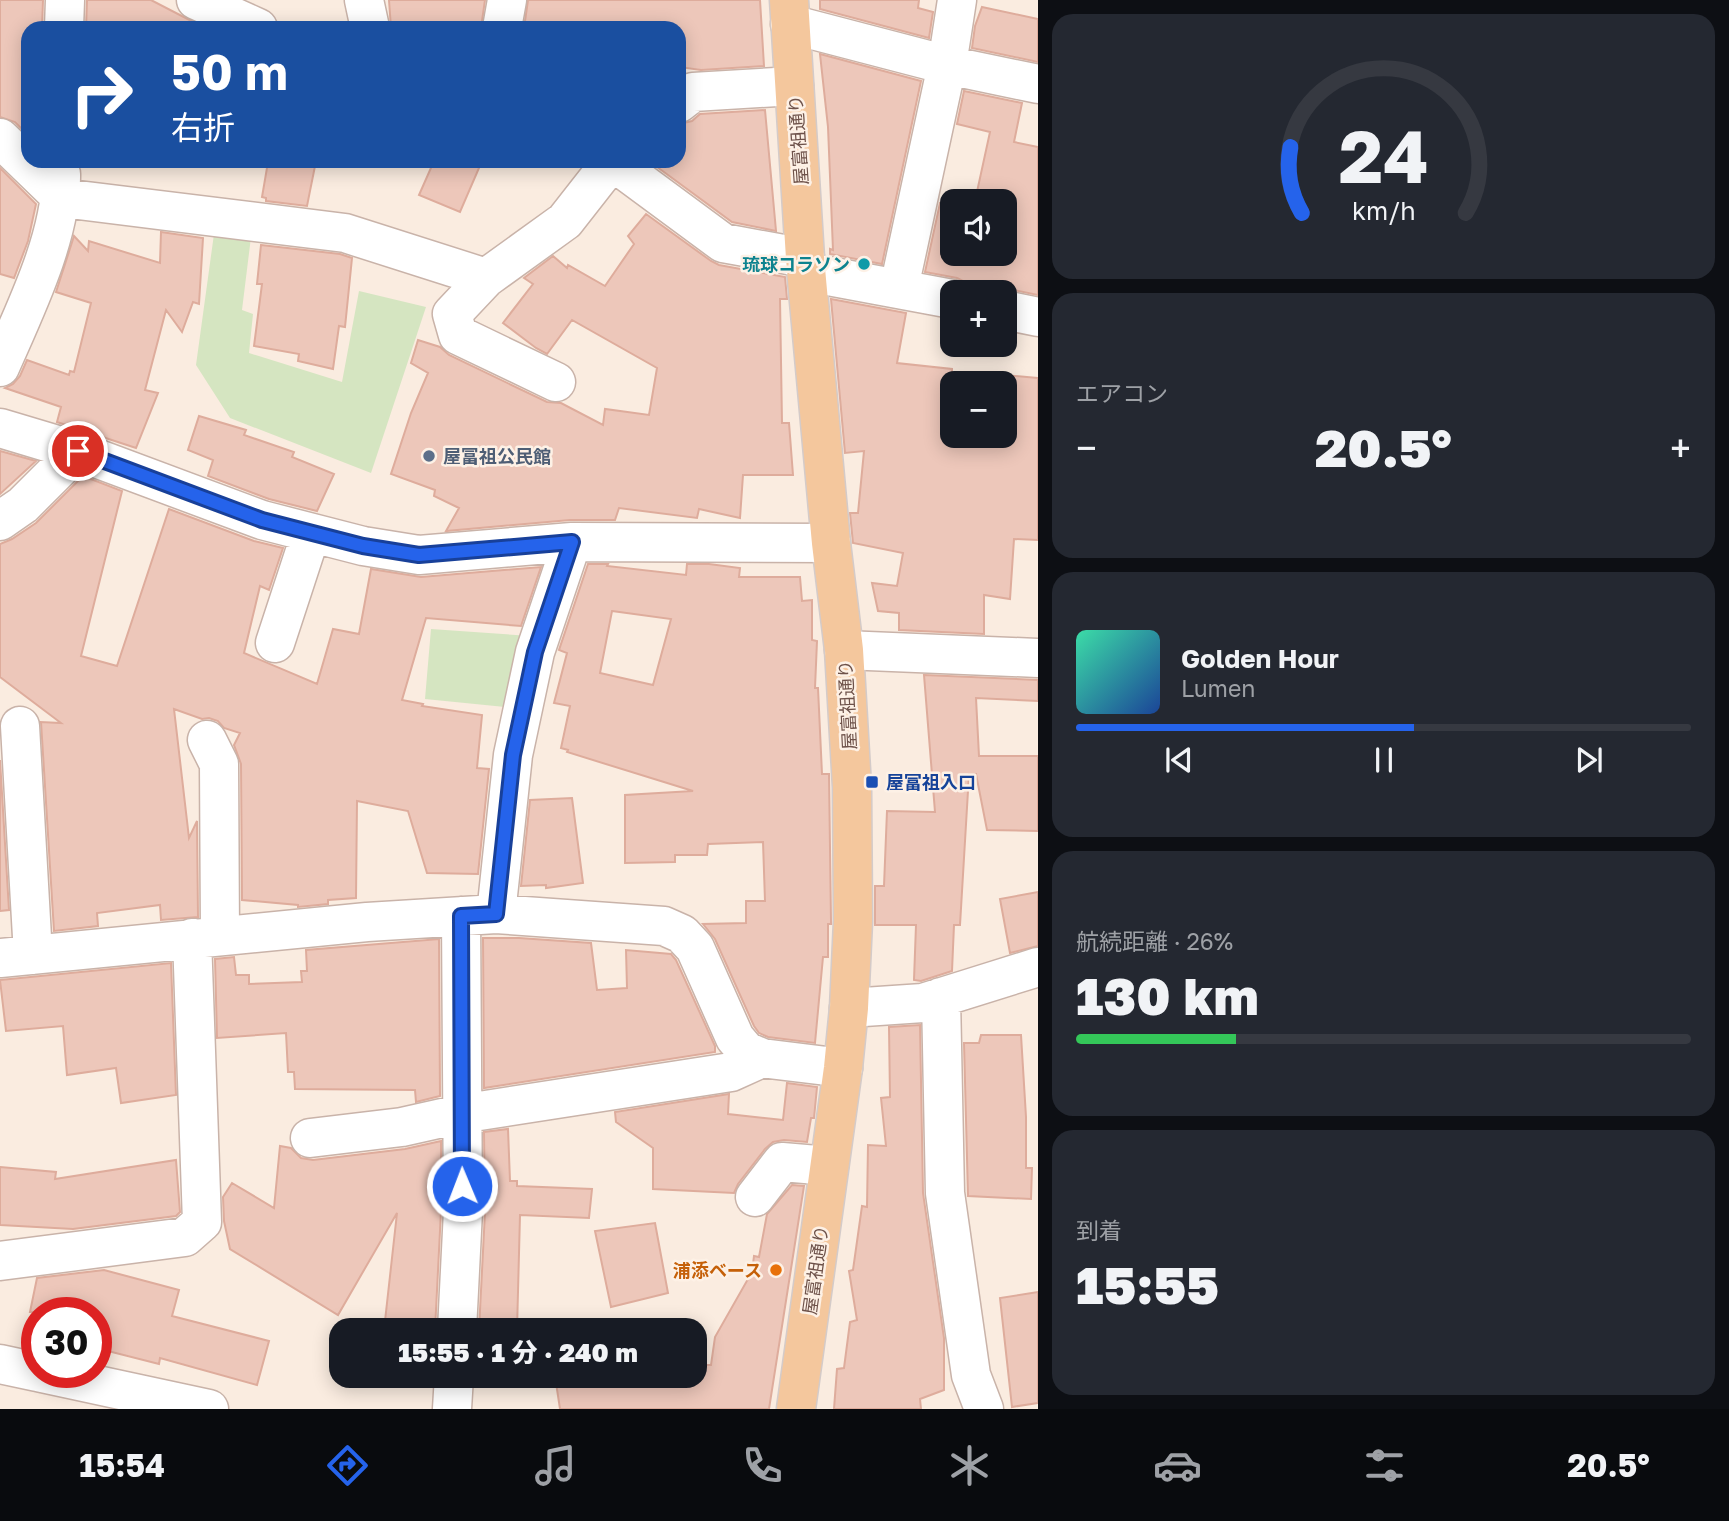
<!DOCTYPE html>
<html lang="ja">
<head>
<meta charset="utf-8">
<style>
	body { margin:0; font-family:"Golos Text","Noto Sans JP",sans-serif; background:#242831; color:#f1f3f6; height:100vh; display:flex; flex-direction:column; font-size:26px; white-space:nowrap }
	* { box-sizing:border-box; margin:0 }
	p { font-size:23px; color:#9ea1a6 }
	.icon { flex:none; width:38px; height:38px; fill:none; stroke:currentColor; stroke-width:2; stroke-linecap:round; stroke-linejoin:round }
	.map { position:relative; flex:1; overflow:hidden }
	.details { display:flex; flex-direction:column; gap:14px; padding:14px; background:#0d0f14; width:691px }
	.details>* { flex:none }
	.banner { position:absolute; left:21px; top:21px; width:665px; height:147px; border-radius:21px; box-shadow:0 4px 18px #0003; background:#1a4fa0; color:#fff; overflow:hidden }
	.buttons { position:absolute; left:940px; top:189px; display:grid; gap:14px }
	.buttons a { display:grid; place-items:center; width:77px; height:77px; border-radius:14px; background:#171b24; box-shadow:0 4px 18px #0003; font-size:35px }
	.speed { position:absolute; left:21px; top:1297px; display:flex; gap:14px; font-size:35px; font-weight:700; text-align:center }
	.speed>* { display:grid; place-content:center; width:91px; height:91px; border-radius:50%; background:#171b24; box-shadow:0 4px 18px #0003; line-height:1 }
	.speed .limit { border:10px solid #d22; background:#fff; color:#111 }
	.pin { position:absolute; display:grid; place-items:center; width:60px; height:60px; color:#fff; margin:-30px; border:4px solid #fff; border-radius:50%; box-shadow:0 2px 7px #0007 }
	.me { position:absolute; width:77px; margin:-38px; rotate:359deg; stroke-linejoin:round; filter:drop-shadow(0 0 5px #0008) }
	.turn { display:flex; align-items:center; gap:24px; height:147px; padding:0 35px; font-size:32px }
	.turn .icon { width:91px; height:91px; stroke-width:2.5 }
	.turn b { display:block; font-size:49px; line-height:60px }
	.big { font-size:52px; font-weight:800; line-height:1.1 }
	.details .widget { flex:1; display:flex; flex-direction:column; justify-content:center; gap:10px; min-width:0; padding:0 24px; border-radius:21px; background:#242831 }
	.details .dial { align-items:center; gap:0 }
	.dial svg { height:182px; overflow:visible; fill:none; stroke:#363941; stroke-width:7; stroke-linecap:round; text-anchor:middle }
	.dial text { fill:#f1f3f6; stroke:none }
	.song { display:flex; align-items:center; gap:21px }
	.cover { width:84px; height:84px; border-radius:10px; background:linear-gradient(135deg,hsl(160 70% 55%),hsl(220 70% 35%)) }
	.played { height:7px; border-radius:4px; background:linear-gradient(90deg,#2563eb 55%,#363941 55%) }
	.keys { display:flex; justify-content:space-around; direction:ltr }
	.heat { display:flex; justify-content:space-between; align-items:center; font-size:38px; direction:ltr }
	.charge { height:10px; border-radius:5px; background:linear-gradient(90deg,#34c759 26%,#363941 0) }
	.trip { position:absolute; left:329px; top:1318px; width:378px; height:70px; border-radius:21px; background:#171b24; box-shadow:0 4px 18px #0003; font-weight:800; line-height:70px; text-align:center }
	.menu { display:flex; height:112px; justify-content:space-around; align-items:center; background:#090b0e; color:#9ea1a6 }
	.menu .icon { width:49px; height:49px }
	.menu .current { color:#2563eb }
	.menu b { font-size:32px; color:#f1f3f6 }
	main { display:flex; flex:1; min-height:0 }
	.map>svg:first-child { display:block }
	.green { fill:#d5e5c1 }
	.building { fill:#edc7ba; stroke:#deac9c; stroke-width:2; fill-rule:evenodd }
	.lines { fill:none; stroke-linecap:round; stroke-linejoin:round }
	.minor-casing { stroke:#c9b3a9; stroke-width:41 }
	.major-casing { stroke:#d4cbc9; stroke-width:41 }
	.minor { stroke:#fff; stroke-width:38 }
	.major { stroke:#f4c79d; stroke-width:38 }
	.route-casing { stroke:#184099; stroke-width:18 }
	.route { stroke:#2563eb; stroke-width:12 }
	.culture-dot { fill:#0f9aa8; stroke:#fdf1e6; stroke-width:2.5 }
	.service-dot { fill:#5c6f8a; stroke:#fdf1e6; stroke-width:2.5 }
	.transit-dot { fill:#1a4fb4; stroke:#fdf1e6; stroke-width:2.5 }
	.food-dot { fill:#e8710a; stroke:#fdf1e6; stroke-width:2.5 }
	.labels { text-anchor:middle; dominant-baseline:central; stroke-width:5; stroke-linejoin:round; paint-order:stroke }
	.street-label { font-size:18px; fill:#6e524a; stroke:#fdf1e6 }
	.culture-label { font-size:18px; font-weight:bold; fill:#0d838f; stroke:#fdf1e6; text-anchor:end }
	.service-label { font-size:18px; font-weight:bold; fill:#4e5e75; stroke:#fdf1e6; text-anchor:start }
	.transit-label { font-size:18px; font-weight:bold; fill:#164399; stroke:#fdf1e6; text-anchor:start }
	.food-label { font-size:18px; font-weight:bold; fill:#c56008; stroke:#fdf1e6; text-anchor:end }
</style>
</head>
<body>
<main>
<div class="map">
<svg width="1038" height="1409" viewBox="0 0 1038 1409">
	<rect width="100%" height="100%" fill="#faece0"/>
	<path class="green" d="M214,234l37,3 -9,73 11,4 -4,39 93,29 17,-91 67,16 -55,166 -141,-55 -34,-53z
		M431,629l100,7 -15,72 -91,-9z"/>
	<path class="building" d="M0,0h43l-1,28h-14v107l-13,-13 -15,-5z
		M87,0h64l54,28h-119z
		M389,0h96l-4,28h-90z
		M528,0h232l4,66 -63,4 -22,-3v-39h-155z
		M820,0h99l-1,8 15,4 -4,26 -109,-29z
		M982,7l56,12v43l-66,-14 3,-22z
		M820,54l101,27 -39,183 -52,-10v-5l3,1 -5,-123z
		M964,91l58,12 -8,39 24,5v148l-30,-6h-10l-6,3h-19l-6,-9 -10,-5 -32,-6 15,-69 12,1v50h52v-53h-29l15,-69 -33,-8z
		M765,110l11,121 -44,-9 -83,-61h30v-37l13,-3 8,-7z
		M316,161l-9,45 -41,-5v-3l-4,-1 6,-35z
		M434,161h48l-22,51 -41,-17z
		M0,168l36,36 -8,37 -14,37 -14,-4z
		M646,214l65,47 8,4 66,12 2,22h-7l2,124h7l4,52h-50l-3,43 -41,-9 -2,9 -78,-10 -4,12h-45l-124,11 13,-23 -25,-12 1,-6 -44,-16 20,-61 17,-40 -17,-10 7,-23 22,7 9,8 98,47 14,1 42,22 2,-16 44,6 8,-47 -85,-48 -25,34 -11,-6 -33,-25 30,-39 -9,-6 29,-22 14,12 1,-3 37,21 29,-42 -6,-8z
		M161,232l42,6 -4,66 -6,-2 -11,30 -16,-22 -21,80 13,3 -22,55 -79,-26 4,-15 -56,-19 8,-4 7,-8 7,-16 42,15 1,-4 4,1 17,-69 -35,-11 18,-56 14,15 1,-10 71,22z
		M261,245l79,9 12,4 -7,69 -6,-1 -6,43 -35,-8 1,-7 -45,-8 8,-62h-5z
		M831,299l75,14 -9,50 55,6v67h52v-61l34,3v162l-24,-1 -4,60 -26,-4v39l-85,-4v-17l-21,-2 -6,-28 25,3 6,-33 -50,-10 -3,-30h8l6,-62 -19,2z
		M199,416l47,14 -2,5 50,17 -2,5 42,17 -17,37 -48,-12 -61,-23 5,-16 -25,-10z
		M0,451l36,10 -36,33z
		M83,476l39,15 -41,165 36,10 52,-157 85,32 29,7 -14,42 -9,-4 -16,67 73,31 16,-55 26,5 12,-65 50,8 120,-10 -20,59 -95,-8 -24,82 21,4 -1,2 60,9 -5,53 12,1 -11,105 -51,-1 -19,-62 -51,-10 -1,97 -28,2v4l-30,3v-2l-56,-5 -1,-136 -7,-19 6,-12 -16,-5 -6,-7 -9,-3 -7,1 -28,-10 15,129 8,-17 1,96 -37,3 -1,-15 -63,8 1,13 -44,5 -13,-209 20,1 -61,-46v-133l12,-5 24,-16z
		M588,564h20l-1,2 79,9 1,-11h22l31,4 -1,9h61l2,24 10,-1v40l5,1 -2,47h3l4,86h7l2,147v3h-3v33h-5l-8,86 -47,-6 -9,-4 -5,-7 -39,-87 -12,-15 43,-1v-22h19l-2,-59 -55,2 -1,11h-32v7l-50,1v-68l68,-4 -126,-39 1,-2 -7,-2 9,-42 -16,-3 13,-50 -8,-3zM612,611l59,8 -18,66 -53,-12z
		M924,675l114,5v21l-62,-3 3,58h59v75l-51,-1 -11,-56h-7l-9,151h-6l-2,46 -31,10 -7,-1 2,-55h-41v-39h9l3,-75 48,1z
		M0,760l9,150 -9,1z
		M572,798l11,85 -37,5v-3l-25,1 9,-86z
		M1038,892v54l-28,7 -10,-54z
		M483,938h36l72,5 6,47 30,-2 -1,-38 45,4 5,6 39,86v6l-231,36z
		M439,939l1,157 -24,6 -1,-12 -120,-1 -1,-17h-6l-2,-39 -69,5 -2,-79 19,-2 2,18h13v9l53,-2 -1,-11h6l-1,-21z
		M171,963l5,132 -55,8 -5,-35 -49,7 -4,-49 -57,5 -6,-51z
		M920,1025l3,168 21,145v52l-24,9 1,10h-87l3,-40 7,-1 6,-46 7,-2 -8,-49 4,-1 9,-64 5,1 1,-62 18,1 -5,-48 9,-1 -1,-70z
		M981,1035h40l5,82v51h6l-1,31 -63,-3 -4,-153h15z
		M787,1083l30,4 -3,31h-3l-4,24 -23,-2 -11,2 -8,7 -27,35 -4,9 -81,-4v-41l-37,-26 -1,-10 114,-18 -1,20 55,6z
		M508,1129l2,52h7v5l75,3 -3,29 -69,-3 -3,115h-38l6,-118 -1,-80z
		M441,1141v70l-6,119h-51l13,-117 -59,102 -108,-66 -6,-28 -1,-24 9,-14 42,25 6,-62 11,2 10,10 12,2 92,-11z
		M176,1160l4,52 -4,4 -103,13 -73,-4v-58l56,5 -1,7z
		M792,1185l12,1 -35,223h-209l-5,-33h147l2,-11h7l4,-28 37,-65 2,-16 5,1 8,-43z
		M655,1223l13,70 -57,14 -16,-76z
		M104,1270l75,20 -7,26 97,25 -12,44 -97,-27 -1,6 -63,-16v-36h-66l7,-34z
		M1038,1292v111l-26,4 -12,-109z"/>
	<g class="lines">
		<defs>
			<path id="minor" d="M196,0l62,28
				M364,0l6,28
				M790,24l157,41 91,19
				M64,28l1,-28
				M502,28l5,-28
				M679,103l14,-11 101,-6
				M0,138l62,60 283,35 141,45 79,-57 47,-60
				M612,161l111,82 82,15
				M807,272l145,27
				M486,278l-34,36 6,21 98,47
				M899,288l48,-223 10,-65
				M1004,310l34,7
				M0,367c25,-57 62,-132 61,-193
				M0,428l77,23 185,69 101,26 56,9 153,-13 259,1
				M0,521l23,-16 54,-54
				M275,643l36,-110
				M844,650l194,8
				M20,726l13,229
				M207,740l12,24 1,171
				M496,914l17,-159 22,-103 37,-110
				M0,958l367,-36 129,-8 168,12 18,8 13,14 40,90 11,13 16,7 81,10
				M941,997l4,196 26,182 13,34
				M849,1008l74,-5 115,-36
				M310,1138l92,-11 58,-13 271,-42 31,-14
				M755,1197l27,-35 47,4
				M0,1261l185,-24 17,-15 -10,-284
				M457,1330l6,-119 -2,-295
				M0,1364l37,8
				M37,1372l172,37
				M452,1409l2,-33"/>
			<path id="major" d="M789,0l16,258 26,285 13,107 8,137 1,134 -4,87 -6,60 -47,341"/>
		</defs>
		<use href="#minor" class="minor-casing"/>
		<use href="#major" class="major-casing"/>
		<use href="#minor" class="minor"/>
		<use href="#major" class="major"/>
	</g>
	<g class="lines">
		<defs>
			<path id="route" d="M78,451l184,69 101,26 56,9 153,-13 -37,110 -22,103 -17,159 -35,2 1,270"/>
		</defs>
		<use href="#route" class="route-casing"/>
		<use href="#route" class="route"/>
	</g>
	<circle class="culture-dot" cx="864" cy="264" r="7"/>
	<circle class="service-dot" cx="429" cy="456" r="7"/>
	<rect class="transit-dot" x="865" y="775" width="14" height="14" rx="3.5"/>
	<circle class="food-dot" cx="776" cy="1270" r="7"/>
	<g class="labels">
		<g class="street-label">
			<text transform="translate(798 140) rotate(-94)">屋富祖通り</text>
			<text transform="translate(847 705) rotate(-93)">屋富祖通り</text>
			<text transform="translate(815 1270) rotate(-82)">屋富祖通り</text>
		</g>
		<g class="culture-label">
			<text x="850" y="264">琉球コラソン</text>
		</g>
		<g class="service-label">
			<text x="443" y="456">屋冨祖公民館</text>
		</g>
		<g class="transit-label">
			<text x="886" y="782">屋富祖入口</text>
		</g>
		<g class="food-label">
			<text x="762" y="1270">浦添ベース</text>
		</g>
	</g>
</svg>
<div class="buttons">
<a><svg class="icon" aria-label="sound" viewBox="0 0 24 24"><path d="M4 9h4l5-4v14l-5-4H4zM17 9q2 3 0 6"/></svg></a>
<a>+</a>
<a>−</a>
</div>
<div class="speed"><div class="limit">30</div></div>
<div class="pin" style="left:78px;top:451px;background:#d93025"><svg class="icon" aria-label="arrive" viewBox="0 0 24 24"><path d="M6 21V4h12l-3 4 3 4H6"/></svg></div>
<svg class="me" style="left:462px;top:1186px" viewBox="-20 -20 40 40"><circle r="17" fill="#2563eb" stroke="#fff" stroke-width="3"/><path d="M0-11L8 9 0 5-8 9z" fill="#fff"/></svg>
<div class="trip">15:55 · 1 分 · 240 m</div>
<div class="banner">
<div class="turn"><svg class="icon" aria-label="right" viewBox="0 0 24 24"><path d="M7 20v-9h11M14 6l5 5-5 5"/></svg><div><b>50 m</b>右折</div></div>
</div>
</div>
<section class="details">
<div class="widget dial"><svg viewBox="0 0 100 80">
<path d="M14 69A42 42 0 1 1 86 69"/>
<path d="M14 69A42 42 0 0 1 9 40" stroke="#2563eb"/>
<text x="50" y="56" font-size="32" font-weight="700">24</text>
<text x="50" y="72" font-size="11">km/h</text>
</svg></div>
<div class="widget"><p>エアコン</p>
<div class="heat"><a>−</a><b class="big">20.5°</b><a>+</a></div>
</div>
<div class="widget">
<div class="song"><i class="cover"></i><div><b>Golden Hour</b><p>Lumen</p></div></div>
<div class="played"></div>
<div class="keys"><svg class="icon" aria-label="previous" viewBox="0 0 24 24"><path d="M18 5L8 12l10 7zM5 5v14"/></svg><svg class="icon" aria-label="pause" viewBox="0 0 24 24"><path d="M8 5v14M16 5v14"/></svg><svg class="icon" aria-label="next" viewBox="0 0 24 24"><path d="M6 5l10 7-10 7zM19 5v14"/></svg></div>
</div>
<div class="widget"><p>航続距離 · 26%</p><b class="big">130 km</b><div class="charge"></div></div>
<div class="widget"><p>到着</p><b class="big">15:55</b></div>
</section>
</main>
<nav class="menu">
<b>15:54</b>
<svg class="icon current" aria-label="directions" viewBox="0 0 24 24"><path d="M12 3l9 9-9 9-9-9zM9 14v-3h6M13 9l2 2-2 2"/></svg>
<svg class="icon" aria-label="music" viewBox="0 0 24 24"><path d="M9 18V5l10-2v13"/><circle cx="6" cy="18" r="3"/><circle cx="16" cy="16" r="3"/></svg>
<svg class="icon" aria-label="phone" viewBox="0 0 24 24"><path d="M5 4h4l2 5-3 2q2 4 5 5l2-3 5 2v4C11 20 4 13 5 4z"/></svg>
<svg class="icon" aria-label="climate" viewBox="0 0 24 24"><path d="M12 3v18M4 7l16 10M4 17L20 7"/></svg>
<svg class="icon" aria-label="car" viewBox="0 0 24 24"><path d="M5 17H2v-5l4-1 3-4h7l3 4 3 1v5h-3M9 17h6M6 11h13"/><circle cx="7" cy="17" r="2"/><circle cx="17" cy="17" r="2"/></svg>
<svg class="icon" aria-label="filters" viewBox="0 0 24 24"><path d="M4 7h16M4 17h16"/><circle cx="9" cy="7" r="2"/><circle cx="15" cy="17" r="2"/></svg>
<b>20.5°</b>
</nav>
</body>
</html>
